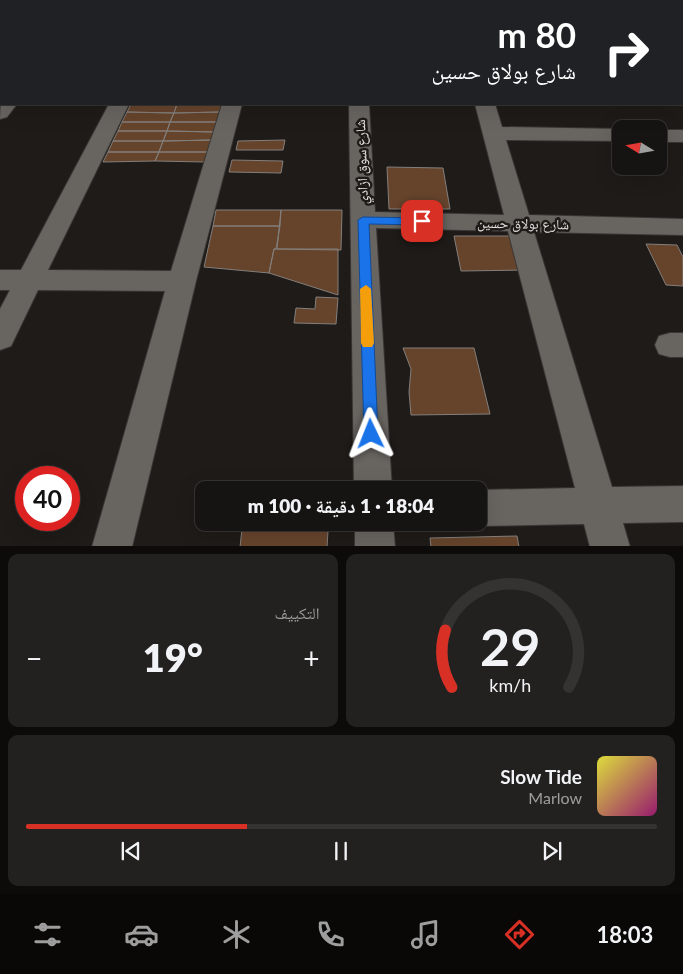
<!DOCTYPE html>
<html lang="ar">
<head>
<meta charset="utf-8">
<style>
	body { margin:0; font-family:Lato,"Noto Naskh Arabic",sans-serif; background:#232120; color:#f1f3f6; direction:rtl; height:100vh; display:flex; flex-direction:column; font-size:19px; white-space:nowrap }
	* { box-sizing:border-box; margin:0 }
	p { font-size:16px; color:#9e9e9f }
	.icon { flex:none; width:28px; height:28px; fill:none; stroke:currentColor; stroke-width:2; stroke-linecap:round; stroke-linejoin:round }
	.map { position:relative; height:546px; overflow:hidden; direction:ltr }
	.side { display:flex; flex-direction:column; gap:8px; padding:8px; background:#0c0b0a; flex:1 }
	.side>* { flex:none }
	.hud { position:absolute; left:0px; top:0px; width:684px; height:105px; box-shadow:0 5px 20px #0002,0 0 0 1px #353332; direction:rtl; background:#202124; color:#fff; overflow:hidden }
	.needle { width:32px; rotate:281deg }
	.controls { position:absolute; left:612px; top:120px; display:grid; gap:10px }
	.controls a { display:grid; place-items:center; width:55px; height:55px; border-radius:10px; background:#161412; box-shadow:0 5px 20px #0002,0 0 0 1px #353332; font-size:25px }
	.speed { position:absolute; left:15px; top:466px; display:flex; gap:10px; font-size:25px; font-weight:700; text-align:center }
	.speed>* { display:grid; place-content:center; width:65px; height:65px; border-radius:50%; background:#161412; box-shadow:0 5px 20px #0002,0 0 0 1px #353332; line-height:1 }
	.speed .limit { border:8px solid #d22; background:#fff; color:#111 }
	.pin { position:absolute; display:grid; place-items:center; width:42px; height:42px; color:#fff; margin:-21px; border-radius:10px; box-shadow:0 2px 8px #0006 }
	.me { position:absolute; width:55px; margin:-28px; rotate:358deg; stroke-linejoin:round; filter:drop-shadow(0 0 4px #0008) }
	.turn { display:flex; align-items:center; gap:18px; height:105px; padding:0 25px; font-size:22px }
	.turn .icon { width:65px; height:65px; stroke-width:2.5 }
	.turn b { display:block; font-size:35px; line-height:42px }
	.big { font-size:38px; font-weight:800; line-height:1.1 }
	.side .card { flex:1; display:flex; flex-direction:column; justify-content:center; gap:8px; min-width:0; padding:0 18px; border-radius:10px; background:#232120 }
	.side .dial { align-items:center; gap:0 }
	.dial svg { height:130px; overflow:visible; fill:none; stroke:#353332; stroke-width:7; stroke-linecap:round; text-anchor:middle }
	.dial text { fill:#f1f3f6; stroke:none }
	.song { display:flex; align-items:center; gap:15px }
	.cover { width:60px; height:60px; border-radius:8px; background:linear-gradient(135deg,hsl(60 70% 55%),hsl(320 70% 35%)) }
	.played { height:5px; border-radius:2px; background:linear-gradient(90deg,#d93025 35%,#353332 35%) }
	.keys { display:flex; justify-content:space-around; direction:ltr }
	.heat { display:flex; justify-content:space-between; align-items:center; font-size:28px; direction:ltr }
	.side .tiles { flex:1; display:grid; gap:8px; grid-template-columns:1fr 1fr }
	.card:last-child { grid-column:span 2 }
	.trip { position:absolute; left:195px; top:481px; width:292px; height:50px; border-radius:10px; background:#161412; box-shadow:0 5px 20px #0002,0 0 0 1px #353332; font-weight:800; line-height:50px; text-align:center; direction:rtl }
	.menu { display:flex; height:80px; justify-content:space-around; align-items:center; background:#090807; color:#9e9e9f }
	.menu .icon { width:35px; height:35px }
	.menu .current { color:#d93025 }
	.menu b { font-size:22px; color:#f1f3f6 }
	.map>svg:first-child { display:block }
	.building { fill:#66442c; stroke:#837f7c }
	.lines { fill:none; stroke-linecap:round; stroke-linejoin:round }
	.minor-casing { stroke:#393735; stroke-width:2 }
	.minor { fill:#686561; fill-rule:evenodd }
	.route { fill:#1a73e8; stroke:#114b97 }
	.slow { fill:#f59e0b }
	.labels { text-anchor:middle; dominant-baseline:central; stroke-width:5; stroke-linejoin:round; paint-order:stroke }
	.street-label { font-size:14px; fill:#e7e5e3; stroke:#1e1b18 }
</style>
</head>
<body>
<div class="map">
<svg width="683" height="547" viewBox="0 0 683 547">
	<rect width="100%" height="100%" fill="#1e1b18"/>
	<path class="building" d="M131,104h46l-3,9 -47,-1z
		M177,104h46l-3,8 -46,1z
		M127,112l47,1 -4,9h-48z
		M220,112l-2,10h-48l4,-9z
		M122,122h48l-3,9h-49z
		M170,122h48l-3,10 -48,-1z
		M118,131h49l-4,10h-50z
		M167,131l48,1 -2,8 -50,1z
		M213,140l-5,12h-49l4,-11z
		M285,140l-2,10h-47l2,-9z
		M113,141h50l-4,11h-51z
		M108,152h51l-4,9 -52,1z
		M159,152h49l-3,10 -50,-1z
		M232,160l51,1 -2,12 -52,-1z
		M387,167l56,1 7,41h-61z
		M216,210h65l-1,16h-67z
		M281,210h61l-1,40 -64,-1z
		M213,226h67l-4,23h-2l-5,24 -65,-6z
		M454,236h63l12,34 -68,1z
		M646,244l31,1 6,12v29l-17,-1z
		M274,249h64v46l-69,-22z
		M316,297l22,1 -2,26 -42,-1 2,-15 19,1z
		M403,348h71l16,66 -79,1 -2,-23 2,-23z
		M242,529l86,2 -1,16h-87z
		M517,536l2,11h-88l-1,-9z"/>
	<g class="lines">
		<defs>
			<path id="minor" d="M251,0h16v1h-16z
				M347,0h16l1,1h-16z
				M442,0h16l1,1h-16z
				M586,0h20l1,1h-20z
				M682,24h1v10h-1z
				M0,28h1v10h-1z
				M682,75h1v12h-1z
				M1,99v5h16l-10,13 -7,2z
				M109,104h20l-81,166 123,1 51,-167h20l-46,177 -64,266h-40l73,-256 -127,-1 -27,56 -11,4v-41l10,-19h-10v-20h21z
				M349,104h20l6,108 129,3 -29,-111h20l7,23 120,2 -1,12 -115,-1 23,75 154,4v16l-149,-3 78,255 71,-1v36l-60,1 7,24h-40l-6,-23 -105,2 -10,-4h10v-32l96,-2 -67,-257 -132,-3 16,262h-38z
				M659,130h24v12h-24z
				M670,333h13v24h-13l-11,-3 -4,-9 4,-9z
				M355,522h38l2,25h-40z"/>
		</defs>
		<use href="#minor" class="minor-casing"/>
		<use href="#minor" class="minor"/>
	</g>
	<path class="route" d="M363,217l59,1 5,3 -5,4 -53,-1 9,210 -2,4 -5,2 -5,-2 -2,-4 -6,-214z"/>
	<path class="slow" d="M366,285l5,4 3,54 -2,4h-9l-2,-4 -1,-54z"/>
	<g class="labels">
		<g class="street-label">
			<text transform="translate(361 162) rotate(-92)">شارع سوق ازادي</text>
			<text transform="translate(523 223) rotate(1)">شارع بولاق حسين</text>
		</g>
	</g>
</svg>
<div class="controls">
<a><svg class="needle" viewBox="-14 -14 28 28"><path d="M0-13l5 13h-10z" fill="#e53935"/><path d="M0 13l5-13h-10z" fill="#9e9e9f"/></svg></a>
</div>
<div class="speed"><div class="limit">40</div></div>
<div class="pin" style="left:422px;top:221px;background:#d93025"><svg class="icon" aria-label="arrive" viewBox="0 0 24 24"><path d="M6 21V4h12l-3 4 3 4H6"/></svg></div>
<svg class="me" style="left:371px;top:434px" viewBox="-20 -20 40 40"><path d="M0-17L14 15 0 8-14 15z" fill="#1a73e8" stroke="#fff" stroke-width="4"/></svg>
<div class="trip">18:04 · 1 دقيقة · 100 m</div>
<div class="hud">
<div class="turn"><svg class="icon" aria-label="right" viewBox="0 0 24 24"><path d="M7 20v-9h11M14 6l5 5-5 5"/></svg><div><b>80 m</b>شارع بولاق حسين</div></div>
</div>
</div>
<section class="side">
<div class="tiles">
<div class="card dial"><svg viewBox="0 0 100 80">
<path d="M14 69A42 42 0 1 1 86 69"/>
<path d="M14 69A42 42 0 0 1 10 34" stroke="#d93025"/>
<text x="50" y="56" font-size="32" font-weight="700">29</text>
<text x="50" y="72" font-size="11">km/h</text>
</svg></div>
<div class="card"><p>التكييف</p>
<div class="heat"><a>−</a><b class="big">19°</b><a>+</a></div>
</div>
<div class="card">
<div class="song"><i class="cover"></i><div><b>Slow Tide</b><p>Marlow</p></div></div>
<div class="played"></div>
<div class="keys"><svg class="icon" aria-label="previous" viewBox="0 0 24 24"><path d="M18 5L8 12l10 7zM5 5v14"/></svg><svg class="icon" aria-label="pause" viewBox="0 0 24 24"><path d="M8 5v14M16 5v14"/></svg><svg class="icon" aria-label="next" viewBox="0 0 24 24"><path d="M6 5l10 7-10 7zM19 5v14"/></svg></div>
</div>
</div>
</section>
<nav class="menu">
<b>18:03</b>
<svg class="icon current" aria-label="directions" viewBox="0 0 24 24"><path d="M12 3l9 9-9 9-9-9zM9 14v-3h6M13 9l2 2-2 2"/></svg>
<svg class="icon" aria-label="music" viewBox="0 0 24 24"><path d="M9 18V5l10-2v13"/><circle cx="6" cy="18" r="3"/><circle cx="16" cy="16" r="3"/></svg>
<svg class="icon" aria-label="phone" viewBox="0 0 24 24"><path d="M5 4h4l2 5-3 2q2 4 5 5l2-3 5 2v4C11 20 4 13 5 4z"/></svg>
<svg class="icon" aria-label="climate" viewBox="0 0 24 24"><path d="M12 3v18M4 7l16 10M4 17L20 7"/></svg>
<svg class="icon" aria-label="car" viewBox="0 0 24 24"><path d="M5 17H2v-5l4-1 3-4h7l3 4 3 1v5h-3M9 17h6M6 11h13"/><circle cx="7" cy="17" r="2"/><circle cx="17" cy="17" r="2"/></svg>
<svg class="icon" aria-label="filters" viewBox="0 0 24 24"><path d="M4 7h16M4 17h16"/><circle cx="9" cy="7" r="2"/><circle cx="15" cy="17" r="2"/></svg>
</nav>
</body>
</html>
